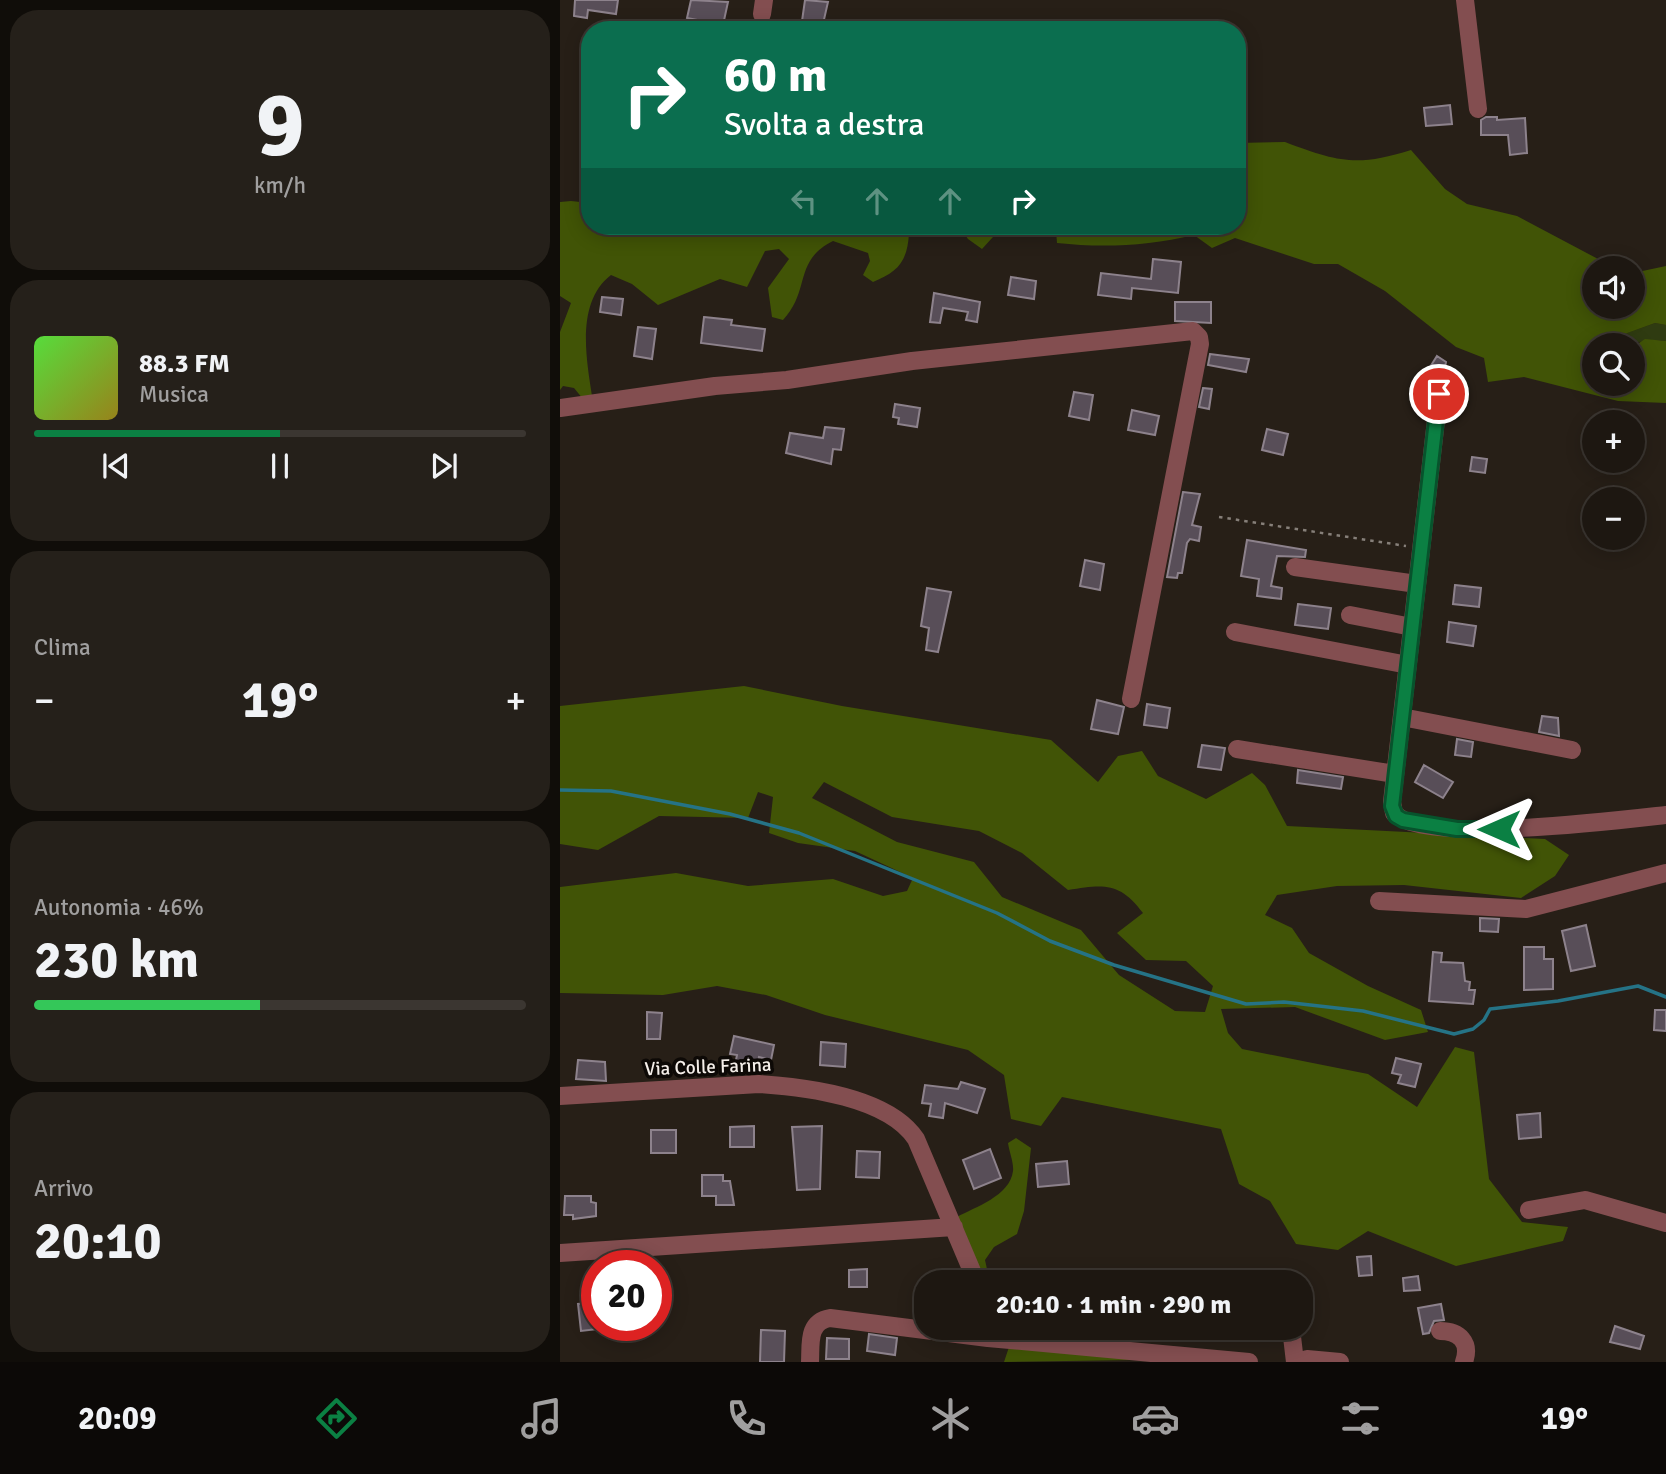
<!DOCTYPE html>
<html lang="it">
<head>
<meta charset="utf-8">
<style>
	body { margin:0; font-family:Signika,sans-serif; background:#25201a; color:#f1f3f6; height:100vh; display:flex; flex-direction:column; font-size:26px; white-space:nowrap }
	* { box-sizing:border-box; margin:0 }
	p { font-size:23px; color:#a09f9f }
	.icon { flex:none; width:38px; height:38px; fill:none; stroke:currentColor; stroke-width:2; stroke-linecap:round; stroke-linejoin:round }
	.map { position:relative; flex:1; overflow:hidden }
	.panel { display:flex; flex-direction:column; gap:10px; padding:10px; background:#100d09; width:560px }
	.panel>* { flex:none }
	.top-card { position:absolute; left:21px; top:21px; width:665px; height:214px; border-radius:28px; box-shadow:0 4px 18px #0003,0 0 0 2px #3b3631; background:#0b6e4f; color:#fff; overflow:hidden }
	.tools { position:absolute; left:1022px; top:256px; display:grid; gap:14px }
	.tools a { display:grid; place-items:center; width:63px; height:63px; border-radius:50%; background:#1d1711; box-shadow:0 4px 18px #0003,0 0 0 2px #3b3631; font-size:35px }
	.speed { position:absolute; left:21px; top:1250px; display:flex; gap:14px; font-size:35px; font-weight:700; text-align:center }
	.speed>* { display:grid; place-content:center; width:91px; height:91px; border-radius:50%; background:#1d1711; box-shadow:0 4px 18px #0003,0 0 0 2px #3b3631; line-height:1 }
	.speed .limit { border:10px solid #d22; background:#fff; color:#111 }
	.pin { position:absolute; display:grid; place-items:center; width:60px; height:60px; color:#fff; margin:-30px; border:4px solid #fff; border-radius:50%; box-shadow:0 2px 7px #0007 }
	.me { position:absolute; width:77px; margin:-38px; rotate:270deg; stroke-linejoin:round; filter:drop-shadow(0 0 5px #0008) }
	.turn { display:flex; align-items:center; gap:24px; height:147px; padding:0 28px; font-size:32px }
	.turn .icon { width:91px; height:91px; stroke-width:2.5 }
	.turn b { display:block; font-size:49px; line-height:60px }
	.lanes { display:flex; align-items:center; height:66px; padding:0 28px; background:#0003; justify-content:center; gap:35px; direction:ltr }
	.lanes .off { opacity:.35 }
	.big { font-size:52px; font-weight:800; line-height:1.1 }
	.panel .widget { flex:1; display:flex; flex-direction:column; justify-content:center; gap:10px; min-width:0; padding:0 24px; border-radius:28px; background:#25201a }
	.panel .dial { align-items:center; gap:0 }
	.dial b { font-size:91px; line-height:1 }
	.song { display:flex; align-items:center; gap:21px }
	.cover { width:84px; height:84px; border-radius:10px; background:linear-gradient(135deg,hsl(110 70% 55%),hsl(50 70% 35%)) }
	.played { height:7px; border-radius:4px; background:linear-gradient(90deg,#0b8043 50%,#3b3631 50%) }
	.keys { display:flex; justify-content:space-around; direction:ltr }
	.heat { display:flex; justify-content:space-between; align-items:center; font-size:38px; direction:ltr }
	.charge { height:10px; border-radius:5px; background:linear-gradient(90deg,#34c759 46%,#3b3631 0) }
	.trip { position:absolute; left:354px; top:1270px; width:399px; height:70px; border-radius:28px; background:#1d1711; box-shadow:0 4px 18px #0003,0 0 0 2px #3b3631; font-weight:800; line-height:70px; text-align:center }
	.tabs { display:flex; height:112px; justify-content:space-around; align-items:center; background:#0c0907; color:#a09f9f }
	.tabs .icon { width:49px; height:49px }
	.tabs .current { color:#0b8043 }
	.tabs b { font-size:32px; color:#f1f3f6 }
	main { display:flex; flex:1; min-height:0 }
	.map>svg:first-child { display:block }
	.green { fill:#2f3b11 }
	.forest { fill:#415406; fill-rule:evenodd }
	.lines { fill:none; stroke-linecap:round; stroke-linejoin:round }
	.stream { stroke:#257386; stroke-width:3.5 }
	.building { fill:#584e58; stroke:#8d828c; stroke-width:2 }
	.path { stroke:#867f79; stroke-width:2.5; stroke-dasharray:3.5 5; stroke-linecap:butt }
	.minor { stroke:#834e50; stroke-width:18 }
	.route-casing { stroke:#07532c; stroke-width:18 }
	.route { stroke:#0b8043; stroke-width:12 }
	.labels { text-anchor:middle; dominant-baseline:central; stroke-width:7; stroke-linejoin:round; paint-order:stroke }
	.street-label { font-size:19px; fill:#f5efea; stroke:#0d0906 }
</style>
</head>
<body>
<main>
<section class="panel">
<div class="widget dial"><b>9</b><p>km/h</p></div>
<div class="widget">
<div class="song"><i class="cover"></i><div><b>88.3 FM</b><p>Musica</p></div></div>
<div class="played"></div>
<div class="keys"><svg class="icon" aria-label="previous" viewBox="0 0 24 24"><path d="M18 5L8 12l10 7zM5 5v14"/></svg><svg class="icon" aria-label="pause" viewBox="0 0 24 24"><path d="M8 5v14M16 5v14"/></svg><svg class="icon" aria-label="next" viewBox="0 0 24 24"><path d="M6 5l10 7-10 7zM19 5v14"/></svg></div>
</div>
<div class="widget"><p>Clima</p>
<div class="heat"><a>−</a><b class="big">19°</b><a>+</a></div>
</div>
<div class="widget"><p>Autonomia · 46%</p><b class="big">230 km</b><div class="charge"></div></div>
<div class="widget"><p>Arrivo</p><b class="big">20:10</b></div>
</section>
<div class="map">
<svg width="1106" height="1362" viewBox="0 0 1106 1362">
	<rect width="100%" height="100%" fill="#271f17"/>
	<path class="green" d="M1095,323l11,2v16c-23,-2 -35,4 -58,4l-1,-5z"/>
	<path class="forest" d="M725,142c53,20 72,25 126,8l34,39 22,15 50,12 98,52h-21v38h39v-33l33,-7v59l-11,-2 -47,17v5h-14v38h39v-36l12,-8 21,2v62l-48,-2 -94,-24 -36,5 -4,-24 -28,-11 -71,-56 -47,-27h-24l-79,-26 -23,10 -18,-13c-46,11 -91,13 -137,8l-1,-13 -6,-4h187v-83z
		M11,201l19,2v23h335l-16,8c-2,29 -12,38 -36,48l-10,-7 7,-14 -2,-8 -35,-12c-40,20 -22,49 -50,79l-11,-3 -4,-29 21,-29 -10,-10 -14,2 -18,36 -27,-8 -62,26 -26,-21 -21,-9c-35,27 -25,82 -19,121l-9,3 -9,-11 -11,-2 -3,4v-58l11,-29 -11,-7v-94z
		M399,226h44l-21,23 -14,-10z
		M184,686l98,20 209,34 47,42 20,-26 24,-5 16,25 48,23 46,-26 13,12 22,41 258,13 24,16 -14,21 -34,22 -117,-13 -67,1 -60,9 -12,20 27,13 17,25 59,33 53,24 7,22 -43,8 -90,-33 -74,2 7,24 14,16 126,25 49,33 38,-60 19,5 15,127 33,43 46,5 -5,14 -107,25 -88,-35 -30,19 -42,-6 -26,-43 -31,-17 -18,-55 -159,-32 -21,29 -30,-7 -7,-44 -36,-25 -143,-35 -59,-20 -49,-9 -54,9 -103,-2v-106l116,-14 72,13 85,-7 50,17 24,-5 6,-13 -58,-27 -57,-8 -29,-10 4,-36 -15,-5 -10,26 -89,-2 -61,34 -38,-6v-138zM264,782l68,35 87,14 43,22 46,37c36,-6 52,-8 75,23l-26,20 29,27 40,1 27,25 -8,26 -30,-1 -56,-36 -38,-45 -79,-33 -28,-35 -77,-20 -85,-44z
		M456,1138l15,10 -7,63 -7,23 -23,13 -9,13 4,18h-8l-24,-61c18,-10 53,-21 56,-46 1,-8 -4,-20 -5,-28z
		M460,1328c39,0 84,-9 115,17l-114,-13z
		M450,1344l125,16 -131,2z"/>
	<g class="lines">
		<path class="stream" d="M0,790l51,1 119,23 69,19 198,80 53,28 64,24 132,39 38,-2 79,9 91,23 19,-5 11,-9 6,-11 68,-8 80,-15 28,11"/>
	</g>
	<path class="building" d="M15,0h43l-2,14 -28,-4 -1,8 -13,-2z
		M131,0l37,2 -5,23 -36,-7z
		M245,0l23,2 -5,22 -21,-3z
		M890,105l2,19 -26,2 -2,-18z
		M926,117h11v3l28,-2 2,35 -17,2 -2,-20h-27v-15z
		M593,259l28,3 -3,31 -46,-5 -1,11 -33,-4 3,-22 50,6z
		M451,277l25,4 -2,18 -26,-4z
		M374,293l46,9 -3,20 -11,-2 2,-8 -25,-4 -3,15 -10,-1z
		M42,297l21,2 -2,16 -21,-3z
		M615,302h36v21l-36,-2z
		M144,317l28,3 -1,5 34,4 -3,22 -61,-8z
		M78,327l18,2 -4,30 -18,-3z
		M650,354l39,5 -3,13 -38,-7z
		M877,356l9,6 -1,6 3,1 -1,15 -19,-2 2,-15z
		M643,388l9,1 -3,20 -10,-2z
		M514,392l19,3 -4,25 -20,-4z
		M335,404l25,4 -3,19 -19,-3 1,-6 -6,-1z
		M572,410l27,6 -4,19 -27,-5z
		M265,427l19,2 -3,21 -8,-1 -2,15 -45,-11 4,-20 33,5z
		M707,429l21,5 -5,21 -21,-5z
		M912,457l15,2 -2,14 -15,-2z
		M623,492l17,2 -8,31 9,2 -2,14 -9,-2 -3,4 -5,30h-4l-1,5 -10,-1z
		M687,540l59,10 -1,7 -28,-1 -6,30 11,2 -1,11 -24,-3 2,-17 -18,-3z
		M525,560l19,4 -4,26 -20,-4z
		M895,585l26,3 -2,19 -26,-3z
		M367,588l24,4 -13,60 -12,-2 3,-22 -8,-2z
		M738,604l33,4 -3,21 -33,-4z
		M889,622l27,4 -3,20 -26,-4z
		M537,700l27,7 -6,27 -27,-5z
		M587,704l23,4 -3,20 -23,-3z
		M982,716l16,2 1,18 -20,-4z
		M897,739l16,3 -2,15 -16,-2z
		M642,745l23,3 -4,22 -23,-3z
		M864,765l29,17 -10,16 -28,-16z
		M738,770l45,7 -2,12 -44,-6z
		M920,918l19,1 -1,13 -18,-1z
		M1026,925l9,41 -24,5 -9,-40z
		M964,947h20v12h9v30l-29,1z
		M873,952l9,1 -1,9 22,1 2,18 5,1 -1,8h6l-2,14 -44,-3z
		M1095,1010h11v21l-12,-1z
		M87,1012l15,1 -2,26h-13z
		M174,1036l40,9 -3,15 -12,-3 -2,12 -22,-4 2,-10 -7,-1z
		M261,1042l25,2 -1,23 -25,-2z
		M836,1058l25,6 -6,23 -17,-4 3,-8 -9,-2z
		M18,1060l27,2 1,19 -30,-2z
		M401,1082l24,7 -8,24 -32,-10 -2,15 -14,-2 2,-12 -9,-1 3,-18 33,4z
		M980,1113l1,24 -22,2 -2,-24z
		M194,1126v21h-24v-20z
		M262,1126l-2,63 -23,1 -5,-63z
		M91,1130h25v23h-25z
		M430,1149l11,29 -27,11 -11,-29z
		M297,1151l23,1 -1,26 -23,-1z
		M507,1161l2,23 -31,3 -2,-23z
		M142,1175h21v6h7l4,24h-18v-9h-14z
		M5,1196h26v6l5,1v13l-23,3v-4h-9z
		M811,1256l1,19 -13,1 -2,-19z
		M307,1269v18h-18v-17z
		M858,1276l2,14 -16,1 -1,-13z
		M27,1303l1,10 9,-1v17l-16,2 -3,-27z
		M881,1304l3,16 -10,1 -5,12 -6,1 -5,-26z
		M1055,1326l29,10 -4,13 -30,-7z
		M201,1330l24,1 -1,31h-24z
		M309,1334l28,4 -2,17 -28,-4z
		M267,1338l22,1v20h-23z"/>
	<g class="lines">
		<path class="path" d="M659,517l187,29"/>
		<path class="minor" d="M905,0l13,109
			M202,14l2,-14
			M879,394l-47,408 2,11c27,32 227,7 272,2
			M0,408l155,-22 72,-6 125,-19 281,-30 6,6 1,7 -69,355
			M735,567l122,17
			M790,615l62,12
			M675,632l173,33
			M842,717l170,33
			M677,749l158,25
			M819,901l147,8 140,-36
			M0,1096l199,-12c47,3 129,13 157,55l61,144
			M969,1210l56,-10 81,23
			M0,1253l394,-26
			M731,1328l4,34
			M880,1331c19,0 31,11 24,31
			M250,1362c1,-18 -3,-40 20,-44l158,20 261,24
			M737,1362l10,-3 33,3"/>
	</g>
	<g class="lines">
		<defs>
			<path id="route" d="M879,394l-47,412 4,10 7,4 54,9h42"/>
		</defs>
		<use href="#route" class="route-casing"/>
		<use href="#route" class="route"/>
	</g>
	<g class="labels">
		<g class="street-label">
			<text transform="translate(148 1067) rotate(-2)">Via Colle Farina</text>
		</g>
	</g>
</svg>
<div class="tools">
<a><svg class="icon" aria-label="sound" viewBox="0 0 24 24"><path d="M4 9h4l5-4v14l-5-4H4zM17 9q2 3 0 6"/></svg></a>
<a><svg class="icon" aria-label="search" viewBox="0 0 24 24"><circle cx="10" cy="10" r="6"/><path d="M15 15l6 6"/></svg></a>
<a>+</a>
<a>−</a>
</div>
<div class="speed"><div class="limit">20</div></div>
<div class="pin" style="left:879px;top:394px;background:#d93025"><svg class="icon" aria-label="arrive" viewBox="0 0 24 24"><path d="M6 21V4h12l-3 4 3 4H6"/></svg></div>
<svg class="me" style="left:939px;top:829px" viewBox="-20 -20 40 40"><path d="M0-17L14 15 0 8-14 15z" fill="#0b8043" stroke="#fff" stroke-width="4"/></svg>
<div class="trip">20:10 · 1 min · 290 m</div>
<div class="top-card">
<div class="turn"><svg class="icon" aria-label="right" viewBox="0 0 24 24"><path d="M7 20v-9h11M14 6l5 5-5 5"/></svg><div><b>60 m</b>Svolta a destra</div></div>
<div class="lanes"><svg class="icon off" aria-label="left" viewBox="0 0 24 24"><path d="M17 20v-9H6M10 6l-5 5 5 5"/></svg><svg class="icon off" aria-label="ahead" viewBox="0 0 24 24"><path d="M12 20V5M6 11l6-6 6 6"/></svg><svg class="icon off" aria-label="ahead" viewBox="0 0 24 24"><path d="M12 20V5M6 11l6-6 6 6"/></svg><svg class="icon" aria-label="right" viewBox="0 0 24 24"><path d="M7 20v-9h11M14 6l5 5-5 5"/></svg></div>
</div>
</div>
</main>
<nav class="tabs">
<b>20:09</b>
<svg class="icon current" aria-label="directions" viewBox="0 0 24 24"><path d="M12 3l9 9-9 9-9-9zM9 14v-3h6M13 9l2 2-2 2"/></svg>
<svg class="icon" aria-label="music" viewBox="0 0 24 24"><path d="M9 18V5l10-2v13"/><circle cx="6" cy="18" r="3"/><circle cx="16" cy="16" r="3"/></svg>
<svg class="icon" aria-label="phone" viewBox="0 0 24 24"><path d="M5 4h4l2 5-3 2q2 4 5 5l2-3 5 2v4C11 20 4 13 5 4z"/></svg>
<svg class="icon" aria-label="climate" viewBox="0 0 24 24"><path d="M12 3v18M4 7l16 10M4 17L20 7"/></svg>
<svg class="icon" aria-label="car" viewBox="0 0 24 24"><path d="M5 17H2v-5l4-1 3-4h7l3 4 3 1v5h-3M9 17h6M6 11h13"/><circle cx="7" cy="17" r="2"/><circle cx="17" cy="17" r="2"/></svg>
<svg class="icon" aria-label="filters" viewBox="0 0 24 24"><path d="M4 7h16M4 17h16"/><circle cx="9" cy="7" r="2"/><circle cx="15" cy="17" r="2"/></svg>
<b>19°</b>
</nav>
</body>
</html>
